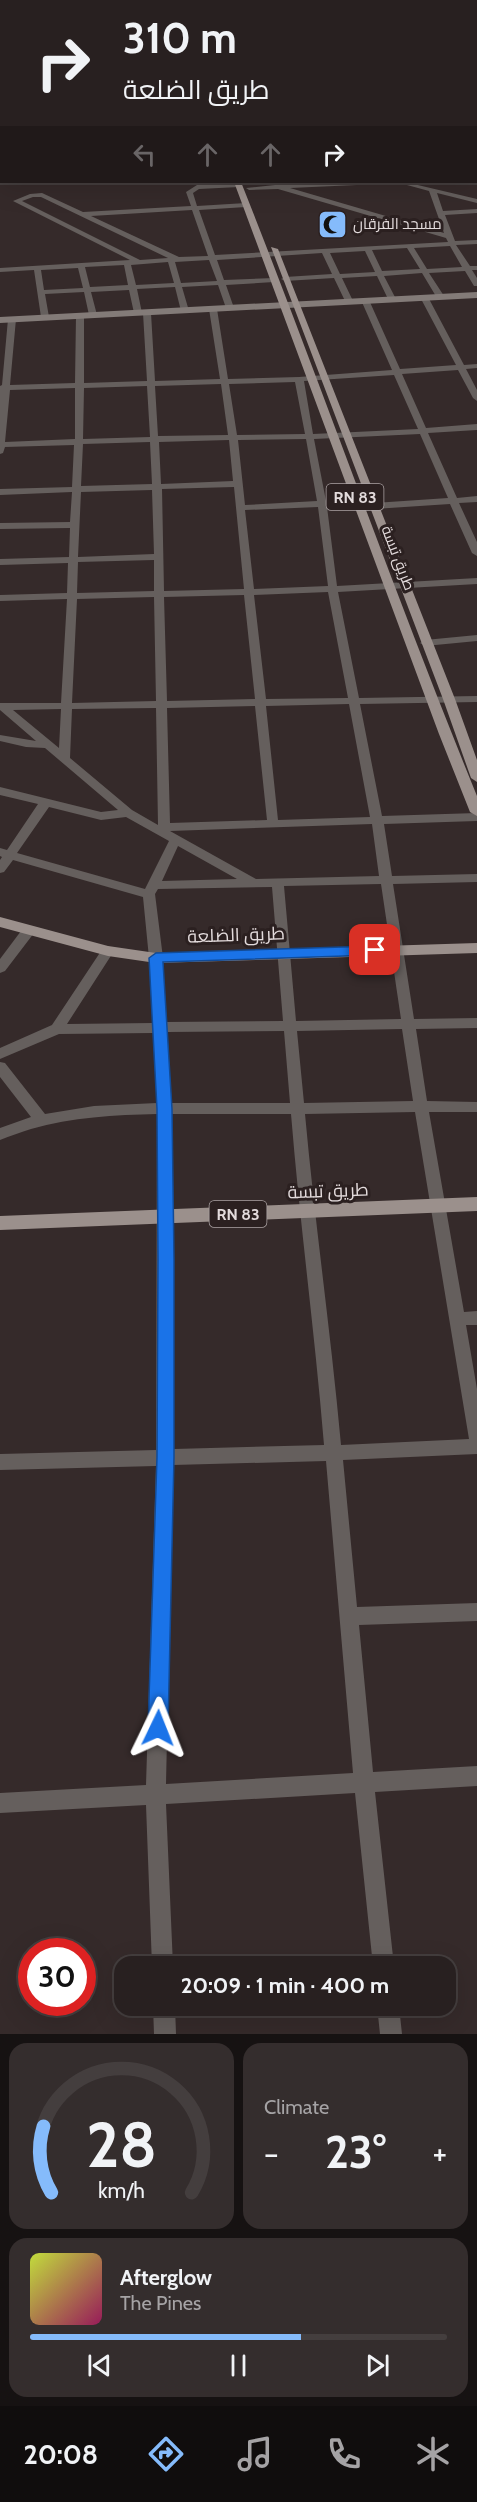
<!DOCTYPE html>
<html lang="en">
<head>
<meta charset="utf-8">
<style>
	body { margin:0; font-family:Cabin,Cairo,sans-serif; background:#342d2d; color:#f1f3f6; height:100vh; display:flex; flex-direction:column; font-size:22px; white-space:nowrap }
	* { box-sizing:border-box; margin:0 }
	p { font-size:20px; color:#a5a3a5 }
	.icon { flex:none; width:33px; height:33px; fill:none; stroke:currentColor; stroke-width:2; stroke-linecap:round; stroke-linejoin:round }
	.map { position:relative; height:2034px; overflow:hidden }
	.drawer { display:flex; flex-direction:column; gap:9px; padding:9px; background:#161212; flex:1 }
	.drawer>* { flex:none }
	.guide { position:absolute; left:0px; top:0px; width:477px; height:183px; box-shadow:0 6px 24px #0002,0 0 0 2px #443e3e; background:#282020; color:#f1f3f6; overflow:hidden }
	.speed { position:absolute; left:18px; top:1938px; display:flex; gap:12px; font-size:30px; font-weight:700; text-align:center }
	.speed>* { display:grid; place-content:center; width:78px; height:78px; border-radius:50%; background:#282020; box-shadow:0 6px 24px #0002,0 0 0 2px #443e3e; line-height:1 }
	.speed .limit { border:9px solid #d22; background:#fff; color:#111 }
	.pin { position:absolute; display:grid; place-items:center; width:51px; height:51px; color:#fff; margin:-26px; border-radius:12px; box-shadow:0 3px 9px #0006 }
	.me { position:absolute; width:66px; margin:-33px; rotate:2deg; stroke-linejoin:round; filter:drop-shadow(0 0 4px #0008) }
	.turn { display:flex; align-items:center; gap:21px; height:126px; padding:0 24px; font-size:27px }
	.turn .icon { width:78px; height:78px; stroke-width:2.5 }
	.turn b { display:block; font-size:42px; line-height:51px }
	.lanes { display:flex; align-items:center; height:57px; padding:0 24px; background:#0003; justify-content:center; gap:30px; direction:ltr }
	.lanes .off { opacity:.35 }
	.big { font-size:45px; font-weight:800; line-height:1.1 }
	.drawer .card { flex:1; display:flex; flex-direction:column; justify-content:center; gap:9px; min-width:0; padding:0 21px; border-radius:18px; background:#342d2d }
	.drawer .dial { align-items:center; gap:0 }
	.dial svg { height:156px; overflow:visible; fill:none; stroke:#443e3e; stroke-width:7; stroke-linecap:round; text-anchor:middle }
	.dial text { fill:#f1f3f6; stroke:none }
	.song { display:flex; align-items:center; gap:18px }
	.cover { width:72px; height:72px; border-radius:9px; background:linear-gradient(135deg,hsl(70 70% 55%),hsl(330 70% 35%)) }
	.played { height:6px; border-radius:3px; background:linear-gradient(90deg,#85bbfb 65%,#443e3e 65%) }
	.keys { display:flex; justify-content:space-around; direction:ltr }
	.heat { display:flex; justify-content:space-between; align-items:center; font-size:33px; direction:ltr }
	.drawer .tiles { flex:1; display:grid; gap:9px; grid-template-columns:1fr 1fr }
	.card:last-child { grid-column:span 2 }
	.trip { position:absolute; left:114px; top:1956px; width:342px; height:60px; border-radius:18px; background:#282020; box-shadow:0 6px 24px #0002,0 0 0 2px #443e3e; font-weight:800; line-height:60px; text-align:center }
	.dock { display:flex; height:96px; justify-content:space-around; align-items:center; background:#100d0d; color:#a5a3a5 }
	.dock .icon { width:42px; height:42px }
	.dock .selected { color:#85bbfb }
	.dock b { font-size:27px; color:#f1f3f6 }
	.map>svg:first-child { display:block }
	.lines { fill:none; stroke-linecap:round; stroke-linejoin:round }
	.street { fill:#655f5d; fill-rule:evenodd }
	.secondary { fill:#837b78; fill-rule:evenodd }
	.primary { fill:#9b908c; fill-rule:evenodd }
	.route { fill:#1a73e8; stroke:#114b97; stroke-width:1.5 }
	.labels { text-anchor:middle; dominant-baseline:central; stroke-width:6; stroke-linejoin:round; paint-order:stroke }
	.far-poi-label { font-size:15px; fill:#e3dbdc; stroke:#2b2020; text-anchor:start }
	.far-street-label { font-size:15px; fill:#e3dbdc; stroke:#2b2020 }
	.shield { fill:#2b2020; stroke:#aca3a4; stroke-width:1.5 }
	.shield-label { font-size:16px; font-weight:bold; fill:#e3dbdc }
	.street-label { font-size:18px; fill:#e3dbdc; stroke:#2b2020 }
</style>
</head>
<body>
<div class="map">
<svg width="477" height="2034" viewBox="0 0 477 2034">
	<rect width="100%" height="100%" fill="#352a2a"/>
	<g class="lines">
		<path class="street" d="M357,0h6v2h-6z
			M419,0h6v2h-5z
			M0,66h2v4h-2z
			M477,83v5h-1v-4z
			M476,94h1v4h-1z
			M0,102h2v4h-2z
			M476,121h1v4h-1z
			M476,142h1v4h-1z
			M476,171h1v4h-1z
			M274,182h6l1,3 101,-3 -3,2 -89,4 154,45 -15,-42 -33,-9h9l72,17v4l-40,-10 6,18 34,-2v4l-32,2 10,26 22,-1v4l-21,1 14,21h7v4h-5l5,8v8h-3l-9,-15 -36,2 15,23 -4,2h-3l-15,-25 -38,3 12,23 -4,2 -4,-2 -11,-23 -35,2 11,23 -4,2 -4,-2 -11,-23 -49,3 -4,-2 4,-2 47,-3 -10,-21 -105,7 7,20 50,-2 4,2 -4,2 -48,3 8,23 -4,2 -4,-2 -8,-23 -36,2 7,24 -4,2 -4,-2 -6,-24 -38,2 5,24 -4,2 -4,-2 -5,-23 -38,2 6,23 -4,2 -4,-2 -5,-23 -39,2 4,23 -4,2 -4,-2 -7,-47 -34,2v-4l130,-8 -117,-59 17,-7 12,-1 41,19 108,-6 -5,-14 11,-7 44,-1 -2,3 -40,2 -6,4 4,13 49,-3 3,2 -3,2 -47,3 16,45 233,-13 -2,-4 -168,-49 -29,1 -3,-2 29,-3zM33,197h8l127,61 -28,2 -118,-59zM192,210l16,46 -29,1 -88,-41zM450,246l12,21 -35,2 -13,-21zM407,248l13,21 -38,2 -10,-21zM365,251l10,21 -35,2 -10,-21zM209,260l8,21 -36,2 -6,-21zM168,262l6,21 -38,2 -5,-20zM124,265l4,20 -38,2 -5,-20zM78,268l5,20 -39,2 -3,-20z
			M424,295l4,2 36,68 13,-1v4l-11,1 11,21v11l-4,-3 -15,-28 -56,4 24,54 51,-4v6l-49,3 29,65 20,-2v6l-18,1 18,39v14l-5,-3 -22,-49 -76,5 -47,-2 10,79 140,-8v6l-139,8 21,106 118,-2v6l-117,2 22,112 95,-3v8l-93,3 8,52 85,-2v8l-84,2 21,135 63,-1v10l-61,1 11,72 50,1v10h-48l35,200 13,-1v14h-11l11,64v65l-134,6 14,147 120,-4v18l-118,4 14,147 104,-6v20l-102,6 19,174h-21l-18,-173 -189,11 7,162h-21l-6,-161 -146,8v-20l146,-8 10,-319 -156,4v-16l156,-4 1,-336c-42,1 -85,3 -126,15 -10,3 -21,7 -31,11v-12l31,-11 -31,-40v-15l5,1 40,51 49,-8 63,-3 -4,-70 -94,1 -59,25v-11l52,-23 51,-77 5,-2 6,5 -47,73 86,-1 -4,-65 -6,-61 -130,-37 -9,12 -4,1v-13l2,-3 -2,-1v-8l7,2 31,-46 -38,-9v-8l101,25 17,-2 -73,-62 -19,-1 -26,-6v-6l36,6 -36,-31v-7h61l6,-104 -67,2v-6l67,-2 1,-30 -68,2v-6l69,-2 1,-29 -70,1v-6l70,-1 2,-30 -72,3v-6l72,-2 2,-42 -69,2 -2,6 -3,1v-68l2,-1 6,-66 4,-2 4,2 -6,66 65,-2 1,-68 4,-2 4,2v68l63,-2 -4,-68 4,-2 4,2 4,68 65,-2 -11,-70 4,-2 4,2 11,70 71,-2 93,-7 -31,-70 4,-2 4,2 31,69 56,-4 -36,-68zM394,375l24,54 -105,5 -9,-53zM295,382l10,52 -68,1 -8,-51zM221,384l7,51 -70,1 -3,-50zM147,386l3,51 -67,2 1,-51zM75,388v51l-70,3 5,-52zM420,434l28,64 -74,5 -48,-2 -12,-62zM306,439l11,62 -72,4 -7,-65zM229,440l4,41 -72,3 -2,-42zM150,442l2,42 -71,2 2,-42zM234,487l10,102 -80,2 -2,-102zM152,490l2,64 -76,3 3,-65zM318,507l10,79 -74,3 -9,-79zM154,560v31l-77,2 1,-31zM328,592l20,106 -82,1 -12,-104zM244,595l11,104 -88,2 -3,-104zM154,597l2,104 -84,2 5,-104zM349,704l21,113 -92,3 -12,-114zM255,706l12,114 -97,3 -3,-115zM156,708l2,117 -26,-15 -62,-52 2,-49zM61,709l-2,39 -46,-38zM49,807l52,13 25,-3 43,24 -24,48 -128,-36zM372,824l7,52 -123,3 -86,-48zM178,846l59,33 -75,2zM381,884l20,135 -105,2 -12,-135zM272,887l11,134 -117,1 -3,-64 -8,-64 3,-5zM402,1029l11,72 -109,2 -7,-72zM284,1031l6,72h-119l-4,-71zM415,1112l54,327 -128,6c-10,-111 -26,-221 -36,-331zM171,1114h120c9,111 24,221 33,331l-150,4zM326,1461l27,312 -187,11 7,-319z
			M477,635v6l-52,5 -5,-3 5,-3z
			M29,926l6,4 -1,3 -29,38 -5,2v-14l24,-32z
			M153,2006h22l1,28h-22z
			M377,2006h22l3,28h-22z"/>
		<path class="secondary" d="M477,292v6l-477,25v-6z"/>
		<path class="primary" d="M165,0h6l1,2h-6z
			M476,46h1v4h-1z
			M234,182h7c81,204 153,411 236,614v20l-7,-4 -31,-78z
			M271,247l7,2 177,450 22,61v22l-6,-4 -28,-79z
			M0,917l108,29 48,7 321,-10v10l-321,10 -48,-7 -108,-29z
			M477,1197v14l-477,19v-14z"/>
	</g>
	<path class="route" d="M375,946l6,4 -6,5 -212,7 9,147 2,151v197l-6,271 -3,6 -7,3 -7,-3 -3,-6 9,-271 1,-197 -1,-151 -8,-151 7,-5z"/>
	<defs>
		<symbol id="mosque-square" viewBox="-11 -11 22 22"><rect x="-9" y="-9" width="18" height="18" rx="4" fill="#85bbfb" stroke="#2b2020"/><path d="M3.5-4.9A6 6 0 1 0 3.5 4.9A5 5 0 1 1 3.5-4.9Z" fill="#111"/></symbol>
	</defs>
	<g fill-rule="evenodd">
		<use href="#mosque-square" x="316" y="208" width="33" height="33"/>
	</g>
	<g class="labels">
		<g class="far-poi-label">
			<text x="353" y="224">مسجد الفرقان</text>
		</g>
		<g class="far-street-label">
			<text transform="translate(398 558) rotate(69)">طريق تبسة</text>
		</g>
		<g class="shield">
			<rect x="326.5" y="484" width="57" height="26" rx="4.5"/>
			<rect x="209.5" y="1201" width="57" height="26" rx="4.5"/>
		</g>
		<g class="shield-label">
			<text x="355" y="497">RN 83</text>
			<text x="238" y="1214">RN 83</text>
		</g>
		<g class="street-label">
			<text transform="translate(236 935) rotate(-2)">طريق الضلعة</text>
			<text transform="translate(328 1191) rotate(-2)">طريق تبسة</text>
		</g>
	</g>
</svg>
<div class="speed"><div class="limit">30</div></div>
<div class="pin" style="left:375px;top:950px;background:#d93025"><svg class="icon" aria-label="arrive" viewBox="0 0 24 24"><path d="M6 21V4h12l-3 4 3 4H6"/></svg></div>
<svg class="me" style="left:158px;top:1728px" viewBox="-20 -20 40 40"><path d="M0-17L14 15 0 8-14 15z" fill="#1a73e8" stroke="#fff" stroke-width="4"/></svg>
<div class="trip">20:09 · 1 min · 400 m</div>
<div class="guide">
<div class="turn"><svg class="icon" aria-label="right" viewBox="0 0 24 24"><path d="M7 20v-9h11M14 6l5 5-5 5"/></svg><div><b>310 m</b>طريق الضلعة</div></div>
<div class="lanes"><svg class="icon off" aria-label="left" viewBox="0 0 24 24"><path d="M17 20v-9H6M10 6l-5 5 5 5"/></svg><svg class="icon off" aria-label="ahead" viewBox="0 0 24 24"><path d="M12 20V5M6 11l6-6 6 6"/></svg><svg class="icon off" aria-label="ahead" viewBox="0 0 24 24"><path d="M12 20V5M6 11l6-6 6 6"/></svg><svg class="icon" aria-label="right" viewBox="0 0 24 24"><path d="M7 20v-9h11M14 6l5 5-5 5"/></svg></div>
</div>
</div>
<section class="drawer">
<div class="tiles">
<div class="card dial"><svg viewBox="0 0 100 80">
<path d="M14 69A42 42 0 1 1 86 69"/>
<path d="M14 69A42 42 0 0 1 10 35" stroke="#85bbfb"/>
<text x="50" y="56" font-size="32" font-weight="700">28</text>
<text x="50" y="72" font-size="11">km/h</text>
</svg></div>
<div class="card"><p>Climate</p>
<div class="heat"><a>−</a><b class="big">23°</b><a>+</a></div>
</div>
<div class="card">
<div class="song"><i class="cover"></i><div><b>Afterglow</b><p>The Pines</p></div></div>
<div class="played"></div>
<div class="keys"><svg class="icon" aria-label="previous" viewBox="0 0 24 24"><path d="M18 5L8 12l10 7zM5 5v14"/></svg><svg class="icon" aria-label="pause" viewBox="0 0 24 24"><path d="M8 5v14M16 5v14"/></svg><svg class="icon" aria-label="next" viewBox="0 0 24 24"><path d="M6 5l10 7-10 7zM19 5v14"/></svg></div>
</div>
</div>
</section>
<nav class="dock">
<b>20:08</b>
<svg class="icon selected" aria-label="directions" viewBox="0 0 24 24"><path d="M12 3l9 9-9 9-9-9zM9 14v-3h6M13 9l2 2-2 2"/></svg>
<svg class="icon" aria-label="music" viewBox="0 0 24 24"><path d="M9 18V5l10-2v13"/><circle cx="6" cy="18" r="3"/><circle cx="16" cy="16" r="3"/></svg>
<svg class="icon" aria-label="phone" viewBox="0 0 24 24"><path d="M5 4h4l2 5-3 2q2 4 5 5l2-3 5 2v4C11 20 4 13 5 4z"/></svg>
<svg class="icon" aria-label="climate" viewBox="0 0 24 24"><path d="M12 3v18M4 7l16 10M4 17L20 7"/></svg>
</nav>
</body>
</html>
